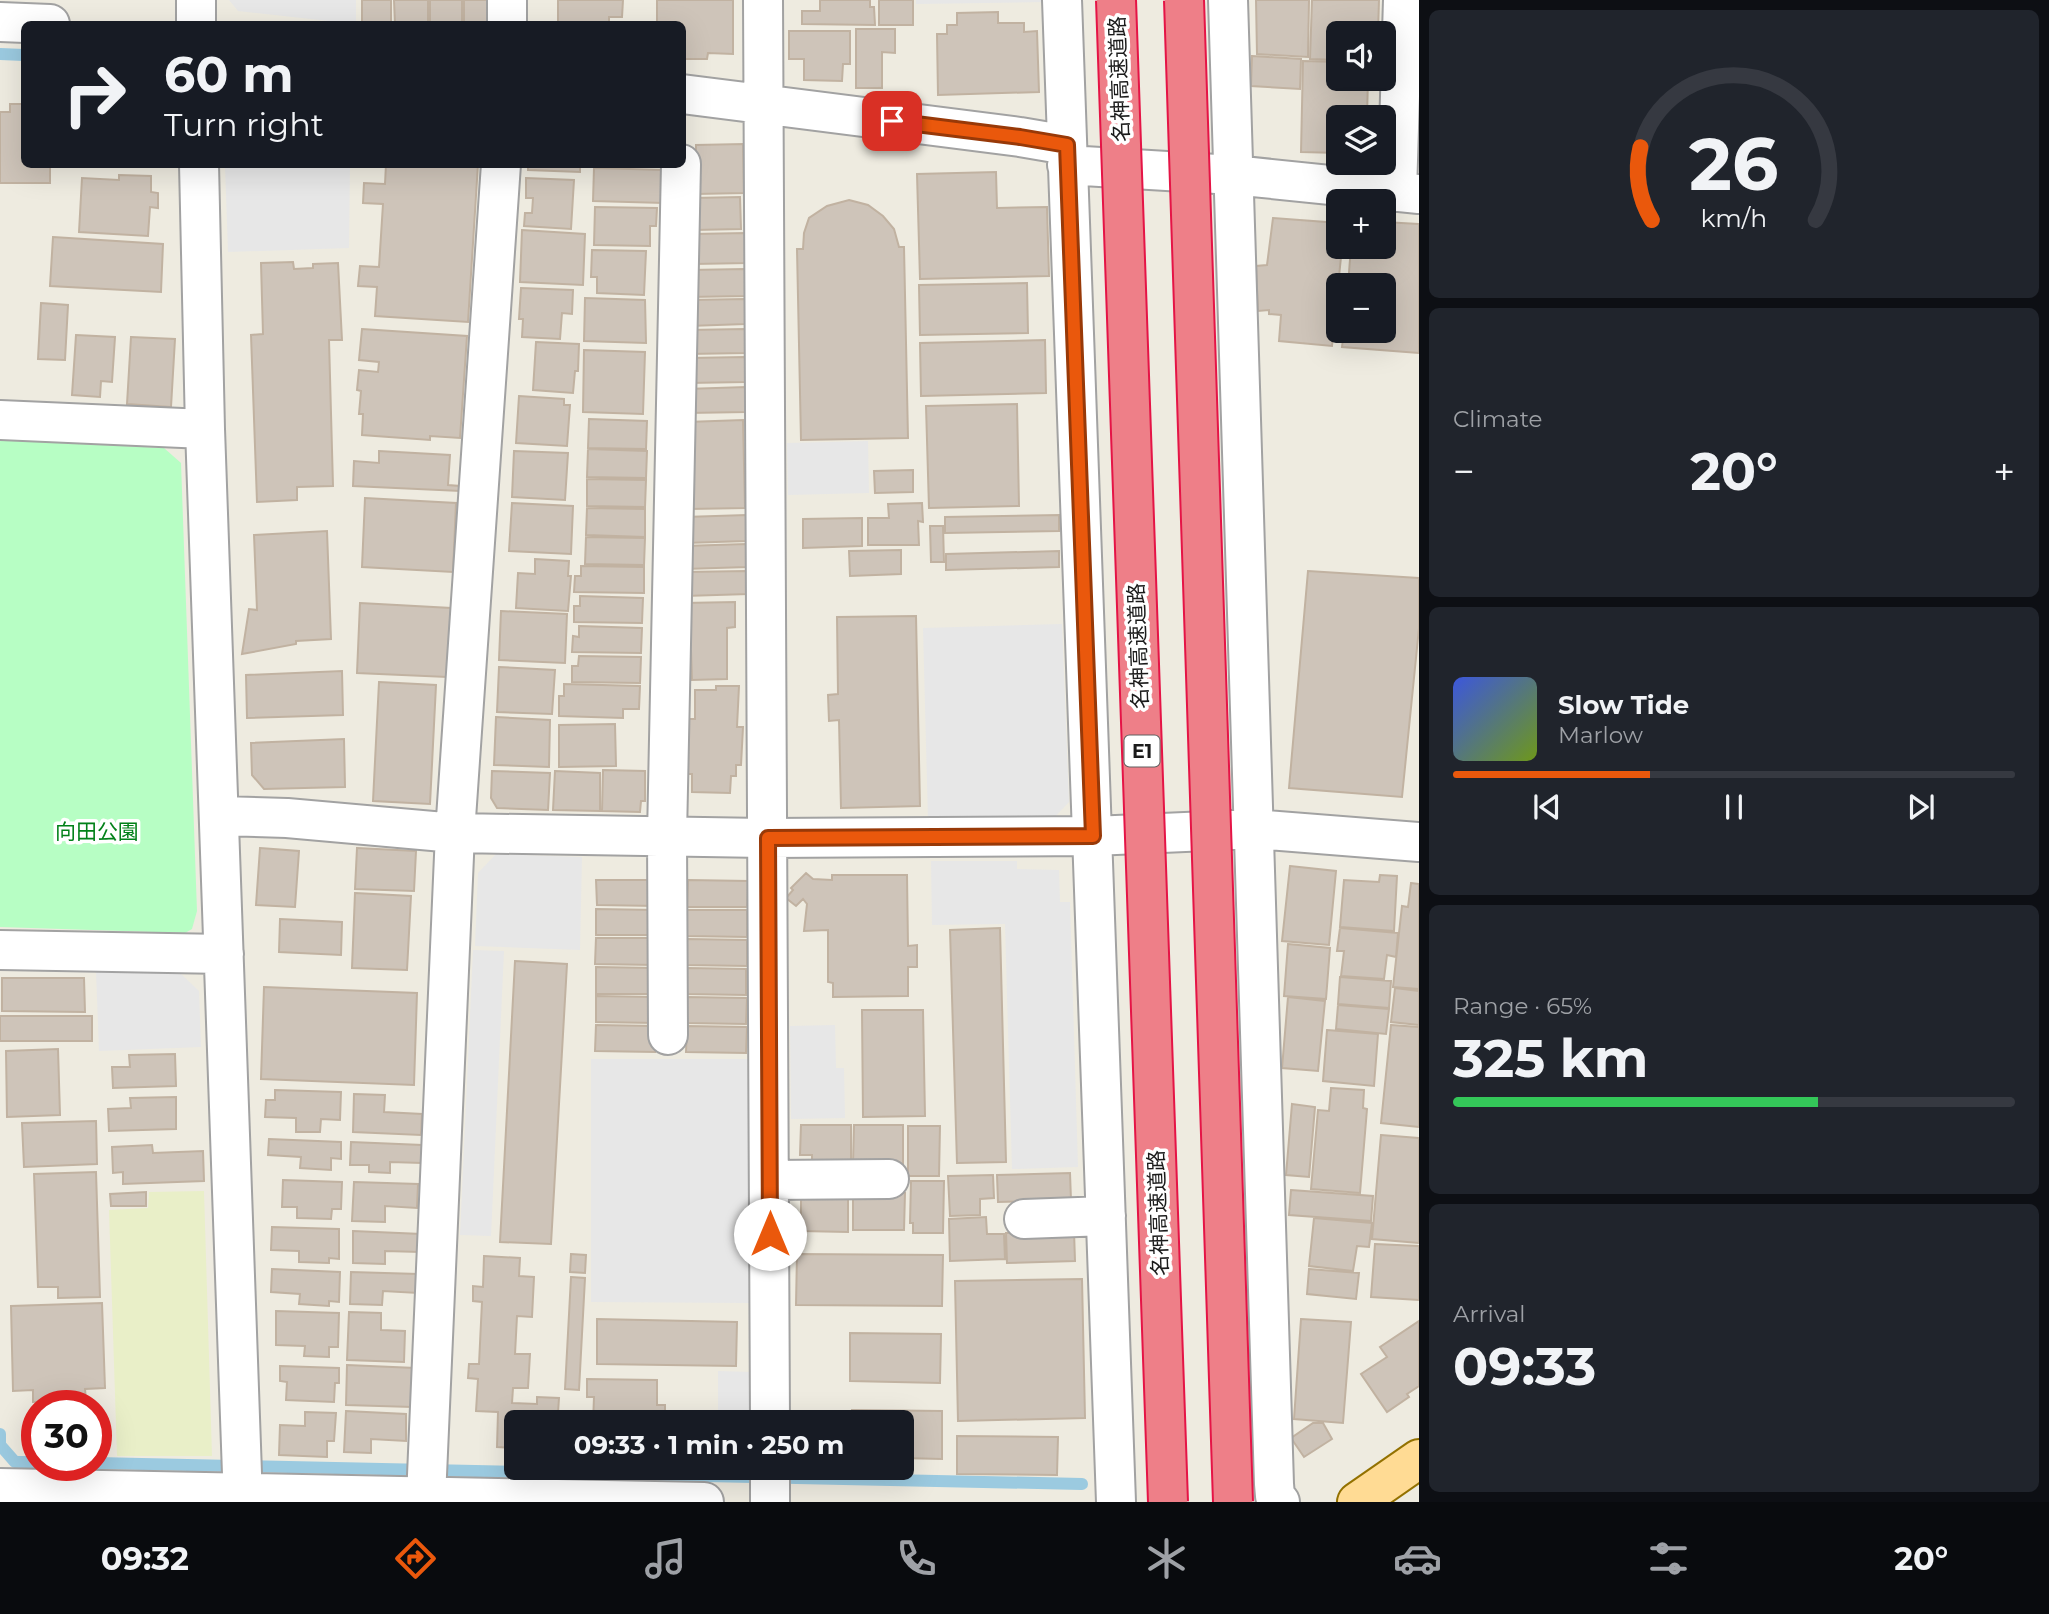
<!DOCTYPE html>
<html lang="en">
<head>
<meta charset="utf-8">
<style>
	body { margin:0; font-family:Montserrat,"Noto Sans JP",sans-serif; background:#20242c; color:#f1f3f6; height:100vh; display:flex; flex-direction:column; font-size:26px; white-space:nowrap }
	* { box-sizing:border-box; margin:0 }
	p { font-size:23px; color:#9ea1a6 }
	.icon { flex:none; width:38px; height:38px; fill:none; stroke:currentColor; stroke-width:2; stroke-linecap:round; stroke-linejoin:round }
	.map { position:relative; flex:1; overflow:hidden }
	.drawer { display:flex; flex-direction:column; gap:10px; padding:10px; background:#0d0f14; width:630px }
	.drawer>* { flex:none }
	.banner { position:absolute; left:21px; top:21px; width:665px; height:147px; border-radius:10px; box-shadow:0 7px 28px #0002; background:#171b24; color:#f1f3f6; overflow:hidden }
	.controls { position:absolute; left:1326px; top:21px; display:grid; gap:14px }
	.controls a { display:grid; place-items:center; width:70px; height:70px; border-radius:10px; background:#171b24; box-shadow:0 7px 28px #0002; font-size:35px }
	.speed { position:absolute; left:21px; top:1390px; display:flex; gap:14px; font-size:35px; font-weight:700; text-align:center }
	.speed>* { display:grid; place-content:center; width:91px; height:91px; border-radius:50%; background:#171b24; box-shadow:0 7px 28px #0002; line-height:1 }
	.speed .limit { border:10px solid #d22; background:#fff; color:#111 }
	.pin { position:absolute; display:grid; place-items:center; width:60px; height:60px; color:#fff; margin:-30px; border-radius:14px; box-shadow:0 4px 10px #0006 }
	.me { position:absolute; width:77px; margin:-38px; rotate:0deg; stroke-linejoin:round; filter:drop-shadow(0 0 5px #0008) }
	.turn { display:flex; align-items:center; gap:24px; height:147px; padding:0 28px; font-size:32px }
	.turn .icon { width:91px; height:91px; stroke-width:2.5 }
	.turn b { display:block; font-size:49px; line-height:60px }
	.big { font-size:52px; font-weight:700; line-height:1.1 }
	.drawer .widget { flex:1; display:flex; flex-direction:column; justify-content:center; gap:10px; min-width:0; padding:0 24px; border-radius:10px; background:#20242c }
	.drawer .dial { align-items:center; gap:0 }
	.dial svg { height:182px; overflow:visible; fill:none; stroke:#363941; stroke-width:7; stroke-linecap:round; text-anchor:middle }
	.dial text { fill:#f1f3f6; stroke:none }
	.song { display:flex; align-items:center; gap:21px }
	.cover { width:84px; height:84px; border-radius:10px; background:linear-gradient(135deg,hsl(230 70% 55%),hsl(80 70% 35%)) }
	.played { height:7px; border-radius:4px; background:linear-gradient(90deg,#ea580c 35%,#363941 35%) }
	.keys { display:flex; justify-content:space-around; direction:ltr }
	.heat { display:flex; justify-content:space-between; align-items:center; font-size:38px; direction:ltr }
	.charge { height:10px; border-radius:5px; background:linear-gradient(90deg,#34c759 65%,#363941 0) }
	.trip { position:absolute; left:504px; top:1410px; width:410px; height:70px; border-radius:10px; background:#171b24; box-shadow:0 7px 28px #0002; font-weight:700; line-height:70px; text-align:center }
	.tabs { display:flex; height:112px; justify-content:space-around; align-items:center; background:#090b0e; color:#9ea1a6 }
	.tabs .icon { width:49px; height:49px }
	.tabs .active { color:#ea580c }
	.tabs b { font-size:32px; color:#f1f3f6 }
	main { display:flex; flex:1; min-height:0 }
	.map>svg:first-child { display:block }
	.farmland { fill:#e9efc8 }
	.park { fill:#b7fec4 }
	.parking { fill:#e7e7e7 }
	.lines { fill:none; stroke-linecap:round; stroke-linejoin:round }
	.stream { stroke:#9bcae0; stroke-width:12 }
	.building { fill:#cec4b9; stroke:#c1b2a1; stroke-width:2 }
	.minor-casing { stroke:#a2a2a2; stroke-width:42 }
	.major-casing { stroke:#937100; stroke-width:42 }
	.minor { stroke:#fff; stroke-width:38 }
	.major { stroke:#ffdb94; stroke-width:38 }
	.highway-bridge-casing { stroke:#e51446; stroke-width:42; stroke-linecap:butt }
	.highway-bridge { stroke:#ee7f88; stroke-width:38 }
	.route-casing { stroke:#983908; stroke-width:18 }
	.route { stroke:#ea580c; stroke-width:12 }
	.labels { text-anchor:middle; dominant-baseline:central; stroke-width:7; stroke-linejoin:round; paint-order:stroke }
	.shield { fill:#fff; stroke:#5f5f5f; stroke-width:2 }
	.shield-label { font-size:19px; font-weight:bold; fill:#1b1b1b }
	.street-label { font-size:21px; fill:#1b1b1b; stroke:#fff }
	.park-label { font-size:21px; fill:#028119; stroke:#fff }
</style>
</head>
<body>
<main>
<div class="map">
<svg width="1419" height="1502" viewBox="0 0 1419 1502">
	<rect width="100%" height="100%" fill="#eeebe0"/>
	<path class="farmland" d="M204,1191l8,265h-95l-8,-246 39,-2 1,-16z"/>
	<path class="park" d="M0,440l164,8 17,15 16,448 -5,18 -7,4 -185,-6z"/>
	<path class="parking" d="M229,0h127v24l-118,-13z
		M916,0h130v2l-130,2z
		M225,165h125l-1,83 -121,4z
		M868,441l1,52 -81,2 -1,-52z
		M1062,624l7,178 -18,19h-123l-5,-193z
		M496,854l86,3 -2,93 -105,-4 3,-73z
		M931,861h86v8l42,1 1,32h10l8,265 -66,2 -7,-245 -73,1z
		M473,950l31,1 -13,285 -31,-1z
		M96,971l84,2 19,18 2,56 -102,4z
		M835,1025l1,43h8l1,50 -54,1 -1,-93z
		M591,1059h158l1,244 -159,-1z
		M718,1371l35,1v51h-35z"/>
	<g class="lines">
		<path class="stream" d="M0,54l24,1
			M0,1434v11l15,17h22
			M96,1463l986,21"/>
	</g>
	<path class="building" d="M362,0h29v24h-29z
		M394,0h34v24h-33z
		M430,0h32v24h-32z
		M464,0h23v24h-23z
		M558,0h65l-1,17h-13v7h-51z
		M657,0h76v54l-25,-1 -1,6h-25v-35h-25z
		M820,0h50v7h4l1,18 -73,-1v-13h18z
		M879,0h34v25h-34z
		M1256,0h53l-1,57 -51,-3z
		M1312,0h67l-1,33h-39v27l-29,-1z
		M998,12v11h26v9l13,-1 2,61 -101,3 -1,-61h10v-9h10v-12z
		M856,29h39v24l-13,-1v36h-26z
		M789,31h61v33h-7l-1,17 -38,-1v-21h-15z
		M1252,56l49,3 -1,30 -49,-3z
		M1303,61l36,1v17h29l-1,38h-28v36l-38,-1z
		M10,104h14v60h26v19h-50v-71h10z
		M743,144l1,49 -48,1v-49z
		M386,164h92l-10,158 -93,-6 2,-29 -19,-1 2,-20 19,1 4,-63 -20,-1 1,-20 21,1z
		M528,164h52v8l-52,-2z
		M594,168l71,2 -1,33 -71,-2z
		M996,172l1,36 50,-1 2,69 -129,3 -3,-105z
		M119,175l32,1v16l7,1v15l-8,-1 -2,29 -69,-4 3,-54 37,2z
		M526,178l48,2 -3,49 -47,-3 1,-13h7l1,-15h-7z
		M740,197l1,32 -47,1 -1,-32z
		M849,200l19,5 15,11 11,13 5,18h5l4,191 -107,2 -4,-191h6l1,-16 5,-15 18,-12z
		M595,207l62,1 -1,18h-6v20l-56,-1z
		M1273,218l66,5v24h3l-10,99 -53,-5 2,-26 -12,-1v-4l-11,1 -2,-45 11,-1z
		M1384,222l35,2v129l-77,-6 2,-16h40v-46h-36l3,-38h33z
		M522,230l63,4 -2,51 -63,-3z
		M746,233l1,30 -53,1 -1,-30z
		M53,237l110,7 -2,48 -111,-6z
		M592,250l54,1 -2,44 -47,-2v-16h-6z
		M293,262l1,7 19,-1v-4l25,-1 4,77h-13l4,146 -36,1v13l-40,2 -6,-167 12,-1 -2,-71z
		M745,269v27l-56,1v-27z
		M1027,283l1,50 -108,2 -1,-50z
		M521,288l52,2 -1,24 -10,-1 -2,26 -38,-2 1,-18h-4z
		M585,298l60,2 1,43 -62,-2z
		M745,299v25l-56,2v-26z
		M41,303l27,2 -3,55 -27,-1z
		M362,329l105,7 -7,102 -30,-2v4l-68,-5 1,-21h-4l2,-23 -4,-1 2,-20 19,2 1,-10 -20,-2z
		M745,329v24l-57,1v-24z
		M76,335l39,2 -3,45 -11,-1 -1,16 -28,-2z
		M131,337l44,2 -4,68 -44,-3z
		M1045,340l1,53 -125,3 -1,-53z
		M536,342l43,2 -1,27h-3l-2,22 -40,-3z
		M584,350l61,2 -2,62 -60,-2z
		M745,357v25l-57,1v-25z
		M746,387v25l-59,1 -1,-24z
		M519,396l45,3v6h6l-3,41 -51,-3z
		M1017,404l2,102 -90,2 -3,-102z
		M589,419l58,2 -1,28 -58,-1z
		M743,420l2,88 -56,1 -2,-87z
		M588,449l59,2 -1,27 -59,-1z
		M379,451l71,4 -2,30 12,1v5l-107,-5 1,-25 25,2z
		M514,451l54,2 -3,47 -53,-3z
		M913,470v22l-38,1 -1,-22z
		M587,479l59,1 -1,27 -58,-1z
		M365,498l91,5 -3,69 -91,-5z
		M512,503l61,3 -2,48 -62,-3z
		M922,503l1,19 -5,-1 1,24h-51v-27h21l-1,-14z
		M587,508l58,1v28l-59,-2z
		M746,515v26l-61,2v-26z
		M1059,515v16l-114,2v-16z
		M862,518v28l-59,2v-29z
		M930,526h13l1,36h-13z
		M327,531l4,108 -35,2v3l-54,10 7,-45 8,1 -3,-75z
		M586,537l59,1 -1,27 -59,-1z
		M746,544l1,23 -62,2 -1,-23z
		M901,550v24l-51,2 -1,-25z
		M1059,551v16l-113,3v-16z
		M535,559l34,2 -1,15h3l-3,35 -52,-3 2,-35 17,1z
		M581,566l63,1v26l-70,-1 1,-16h6z
		M746,571l2,23 -63,2v-24z
		M1308,571l111,7v50l-17,169 -113,-9z
		M580,596l63,2 -1,25 -68,-1v-16h6z
		M735,602v25l-8,1v51l-35,1 -1,-29h-7v-48z
		M360,603l91,5 -4,69 -90,-4z
		M501,611l66,3 -2,49 -66,-3z
		M916,616l4,190 -79,2 -2,-88 -10,1 -1,-26 10,-1 -1,-77z
		M579,626l63,2 -1,25 -69,-1 1,-16 6,1z
		M579,656l62,1 -1,26 -68,-1v-16h6z
		M499,667l56,3 -3,44 -55,-2z
		M342,671l1,44 -96,3 -1,-43z
		M379,682l57,3 -6,119 -57,-3z
		M564,684l76,2 -1,23h-16v9l-64,-2v-20h5z
		M716,686h23l-2,41h6l-2,38h-5v11h-5l-1,17 -38,-1v-18h-8l1,-55h10v-29h21z
		M496,717l54,3 -1,47 -55,-2z
		M615,724l1,42 -57,1v-42z
		M344,739l1,48 -81,2 -12,-14 -1,-32z
		M603,770l42,1v30h-4l-1,11 -38,-1z
		M492,771l58,2 -2,37 -51,-2 -6,-10z
		M555,771l45,2v38l-47,-1z
		M260,848l39,3 -4,56 -39,-2z
		M357,848l59,3 -2,40 -59,-2z
		M1290,866l46,5 -7,74 -47,-4z
		M806,873l7,6 19,1v-5h75l1,71 9,-1v22h-9v29l-75,1v-14l-5,-1v-52l-24,1 3,-27 -4,-5 -7,7 -10,-8 7,-8 -2,-2z
		M1380,875l17,1 -3,55 -54,-4 4,-47 35,2z
		M596,880h60v26l-59,-1z
		M688,880l60,1 -1,26h-60z
		M1411,883l8,1v105l-26,-2 9,-81 6,1z
		M355,893l56,3 -4,74 -55,-2z
		M596,909l60,1 -1,25h-59z
		M687,910h60v27l-60,-1z
		M280,919l62,3 -1,33 -62,-3z
		M1000,928l6,234 -49,1 -7,-233z
		M1340,928l58,5 -2,24 -9,-2 -3,24 -43,-3 3,-25h-7z
		M596,938h60l-1,27 -60,-1z
		M687,939l60,1v26l-60,-1z
		M1288,944l42,4 -4,51 -42,-3z
		M515,961l52,3 -16,280 -51,-2z
		M596,967l59,1 1,26h-60z
		M687,968l59,1v26l-59,-1z
		M1340,977l51,4 -2,27 -51,-4z
		M2,978h82l1,34 -83,-1z
		M264,987l153,6 -3,92 -153,-6z
		M1395,988l24,3v34l-28,-3z
		M596,996l59,1v26l-59,-1z
		M687,997l60,1 -1,26 -59,-1z
		M1288,997l37,4 -7,70 -36,-3z
		M1338,1005l51,4 -3,25 -50,-5z
		M862,1010h61l2,106 -62,1z
		M0,1016h92v25h-92z
		M596,1025l59,1v26l-60,-1z
		M1391,1025l28,2v100l-38,-4z
		M687,1026l60,1 -1,26 -60,-1z
		M1327,1030l51,4 -4,52 -51,-5z
		M58,1049l2,66 -53,2 -1,-66z
		M175,1054l1,32 -63,2 -1,-21h18l-1,-12z
		M1331,1088l33,2 -1,18 4,1 -7,84 -49,-4 7,-79 11,1z
		M275,1090l66,2 -1,28 -19,-1 -1,13h-24v-14l-31,-1 1,-17h9z
		M354,1094l31,1 -1,17 38,2 -1,21 -68,-3z
		M176,1097v32l-67,2 -1,-22 23,-1 -1,-10z
		M1292,1104l23,3 -6,70 -23,-2z
		M96,1121l1,43 -73,3 -2,-44z
		M801,1125h50v39h-39v-9h-12z
		M854,1125h49v39l-50,-1z
		M908,1126h32l-1,50h-31z
		M1381,1135l38,3v105l-47,-4z
		M269,1139l72,3v17l-10,-1v12l-31,-2 1,-11 -33,-2z
		M351,1142l71,3v18l-32,-1v11l-21,-1v-7h-19z
		M152,1145l1,8 50,-2 1,30 -81,3v-12l-10,1 -1,-26z
		M96,1172l4,125 -42,1v-11h-20l-4,-113z
		M1070,1173l1,27 -73,2 -1,-27z
		M993,1175l1,23 -14,1v16l-30,1 -2,-40z
		M283,1180l59,2 -1,27h-9l-1,10 -34,-1v-11h-15z
		M911,1181h33l-1,52h-30v-10h-3z
		M354,1182l64,2 -1,24 -32,-2v16l-33,-1z
		M1291,1190l82,6 -2,25 -82,-6z
		M146,1192v14h-35l-1,-12z
		M874,1193h31l-1,37h-51v-34z
		M801,1195h47v37l-47,-1z
		M986,1217l1,17h17l1,25 -55,2 -1,-42z
		M1314,1218l58,5 -3,24 -12,-1 -4,25 -44,-5z
		M272,1227l67,2v30l-10,-1v5l-30,-1v-11l-28,-1z
		M353,1231l68,3 -1,18 -35,-1v13l-32,-1z
		M1074,1231l1,30 -68,2 -1,-30z
		M1375,1244l44,2v54l-48,-3z
		M571,1254l15,1 -1,18 -15,-1z
		M797,1254l146,1 -1,51 -146,-1z
		M484,1256l36,2 -1,18 15,1 -2,40 -15,-1 -2,38h15l-2,34h-15l-1,15 25,1v-7l22,1 -1,15 19,1 -1,9h-60v25l-19,-1 1,-35 -22,-1 2,-32 -10,-1 1,-14h10l3,-62 -9,-1v-15l10,1z
		M272,1269l68,3 -1,30 -10,-1v5l-30,-2 1,-10 -29,-2z
		M1309,1269l50,4 -3,26 -49,-5z
		M351,1272l67,2v19l-35,-2 -1,14 -32,-1z
		M571,1277l14,1 -6,112 -14,-1z
		M1082,1279l3,139 -127,3 -3,-140z
		M102,1303l3,85 -20,1 1,11 -53,2v-12l-20,1 -2,-85z
		M276,1311l63,2 -1,34h-9v10l-25,-1 1,-10 -29,-1z
		M349,1312l32,1v17l24,1 -1,31 -57,-2z
		M597,1319l140,3 -1,44 -139,-2z
		M1301,1319l50,3 -8,101 -49,-4z
		M1419,1321v65l-12,8 2,3 -22,15 -26,-38 26,-17 -7,-10z
		M850,1333l91,1 -1,49 -90,-2z
		M347,1365l68,3 -3,39 -66,-2z
		M280,1366l59,2v15h-4l-1,19 -48,-2 1,-18 -7,-1z
		M587,1379l70,1v25h8v18h-72l1,-26h-7z
		M852,1410l90,1v48l-41,-1v-35h-49z
		M346,1411l60,3v27l-35,-2v14l-27,-1z
		M305,1412l31,1 -2,28h-7v16l-48,-2 1,-30 25,1z
		M1313,1423h10l9,16 -28,18 -13,-19z
		M957,1436l101,1 -1,38 -100,-1z"/>
	<g class="lines">
		<defs>
			<path id="minor" d="M507,0v24
				M763,0l7,1423
				M1062,0l54,1502
				M1228,0l46,1484 1,12 5,6
				M0,22l50,2
				M196,24v-24
				M682,94l338,43 47,8
				M199,164l6,265 38,1073
				M1067,165l166,10 186,19
				M1397,192l6,-192
				M0,420l205,9
				M220,816l67,2 168,15 313,5 325,-2 161,-7 165,13
				M0,950l224,4
				M668,1035l-1,-199 14,-672
				M770,1180l119,-1
				M1024,1219l82,-3
				M770,1468v34
				M0,1488l704,14
				M426,1498l29,-665 46,-669"/>
			<path id="major" d="M1357,1502l62,-43"/>
		</defs>
		<use href="#minor" class="minor-casing"/>
		<use href="#major" class="major-casing"/>
		<use href="#minor" class="minor"/>
		<use href="#major" class="major"/>
		<defs>
			<path id="highway-bridge" d="M1116,0l52,1502
				M1184,0l49,1502"/>
		</defs>
		<use href="#highway-bridge" class="highway-bridge-casing"/>
		<use href="#highway-bridge" class="highway-bridge"/>
	</g>
	<g class="lines">
		<defs>
			<path id="route" d="M770,1234l-2,-396 325,-2 -26,-691 -47,-8 -128,-16"/>
		</defs>
		<use href="#route" class="route-casing"/>
		<use href="#route" class="route"/>
	</g>
	<g class="labels">
		<rect class="shield" x="1124.5" y="735.5" width="35" height="31" rx="5"/>
		<g class="shield-label">
			<text x="1142" y="751">E1</text>
		</g>
		<g class="street-label">
			<text transform="translate(1119 79) rotate(-92)">名神高速道路</text>
			<text transform="translate(1138 646) rotate(-92)">名神高速道路</text>
			<text transform="translate(1158 1213) rotate(-92)">名神高速道路</text>
		</g>
		<g class="park-label">
			<text x="97" y="831">向田公園</text>
		</g>
	</g>
</svg>
<div class="controls">
<a><svg class="icon" aria-label="sound" viewBox="0 0 24 24"><path d="M4 9h4l5-4v14l-5-4H4zM17 9q2 3 0 6"/></svg></a>
<a><svg class="icon" aria-label="layers" viewBox="0 0 24 24"><path d="M12 4l9 5-9 5-9-5zM3 14l9 5 9-5"/></svg></a>
<a>+</a>
<a>−</a>
</div>
<div class="speed"><div class="limit">30</div></div>
<div class="pin" style="left:892px;top:121px;background:#d93025"><svg class="icon" aria-label="arrive" viewBox="0 0 24 24"><path d="M6 21V4h12l-3 4 3 4H6"/></svg></div>
<svg class="me" style="left:770px;top:1234px" viewBox="-20 -20 40 40"><circle r="19" fill="#fff"/><path d="M0-13L10 11 0 6-10 11z" fill="#ea580c"/></svg>
<div class="trip">09:33 · 1 min · 250 m</div>
<div class="banner">
<div class="turn"><svg class="icon" aria-label="right" viewBox="0 0 24 24"><path d="M7 20v-9h11M14 6l5 5-5 5"/></svg><div><b>60 m</b>Turn right</div></div>
</div>
</div>
<section class="drawer">
<div class="widget dial"><svg viewBox="0 0 100 80">
<path d="M14 69A42 42 0 1 1 86 69"/>
<path d="M14 69A42 42 0 0 1 9 37" stroke="#ea580c"/>
<text x="50" y="56" font-size="32" font-weight="700">26</text>
<text x="50" y="72" font-size="11">km/h</text>
</svg></div>
<div class="widget"><p>Climate</p>
<div class="heat"><a>−</a><b class="big">20°</b><a>+</a></div>
</div>
<div class="widget">
<div class="song"><i class="cover"></i><div><b>Slow Tide</b><p>Marlow</p></div></div>
<div class="played"></div>
<div class="keys"><svg class="icon" aria-label="previous" viewBox="0 0 24 24"><path d="M18 5L8 12l10 7zM5 5v14"/></svg><svg class="icon" aria-label="pause" viewBox="0 0 24 24"><path d="M8 5v14M16 5v14"/></svg><svg class="icon" aria-label="next" viewBox="0 0 24 24"><path d="M6 5l10 7-10 7zM19 5v14"/></svg></div>
</div>
<div class="widget"><p>Range · 65%</p><b class="big">325 km</b><div class="charge"></div></div>
<div class="widget"><p>Arrival</p><b class="big">09:33</b></div>
</section>
</main>
<nav class="tabs">
<b>09:32</b>
<svg class="icon active" aria-label="directions" viewBox="0 0 24 24"><path d="M12 3l9 9-9 9-9-9zM9 14v-3h6M13 9l2 2-2 2"/></svg>
<svg class="icon" aria-label="music" viewBox="0 0 24 24"><path d="M9 18V5l10-2v13"/><circle cx="6" cy="18" r="3"/><circle cx="16" cy="16" r="3"/></svg>
<svg class="icon" aria-label="phone" viewBox="0 0 24 24"><path d="M5 4h4l2 5-3 2q2 4 5 5l2-3 5 2v4C11 20 4 13 5 4z"/></svg>
<svg class="icon" aria-label="climate" viewBox="0 0 24 24"><path d="M12 3v18M4 7l16 10M4 17L20 7"/></svg>
<svg class="icon" aria-label="car" viewBox="0 0 24 24"><path d="M5 17H2v-5l4-1 3-4h7l3 4 3 1v5h-3M9 17h6M6 11h13"/><circle cx="7" cy="17" r="2"/><circle cx="17" cy="17" r="2"/></svg>
<svg class="icon" aria-label="filters" viewBox="0 0 24 24"><path d="M4 7h16M4 17h16"/><circle cx="9" cy="7" r="2"/><circle cx="15" cy="17" r="2"/></svg>
<b>20°</b>
</nav>
</body>
</html>
